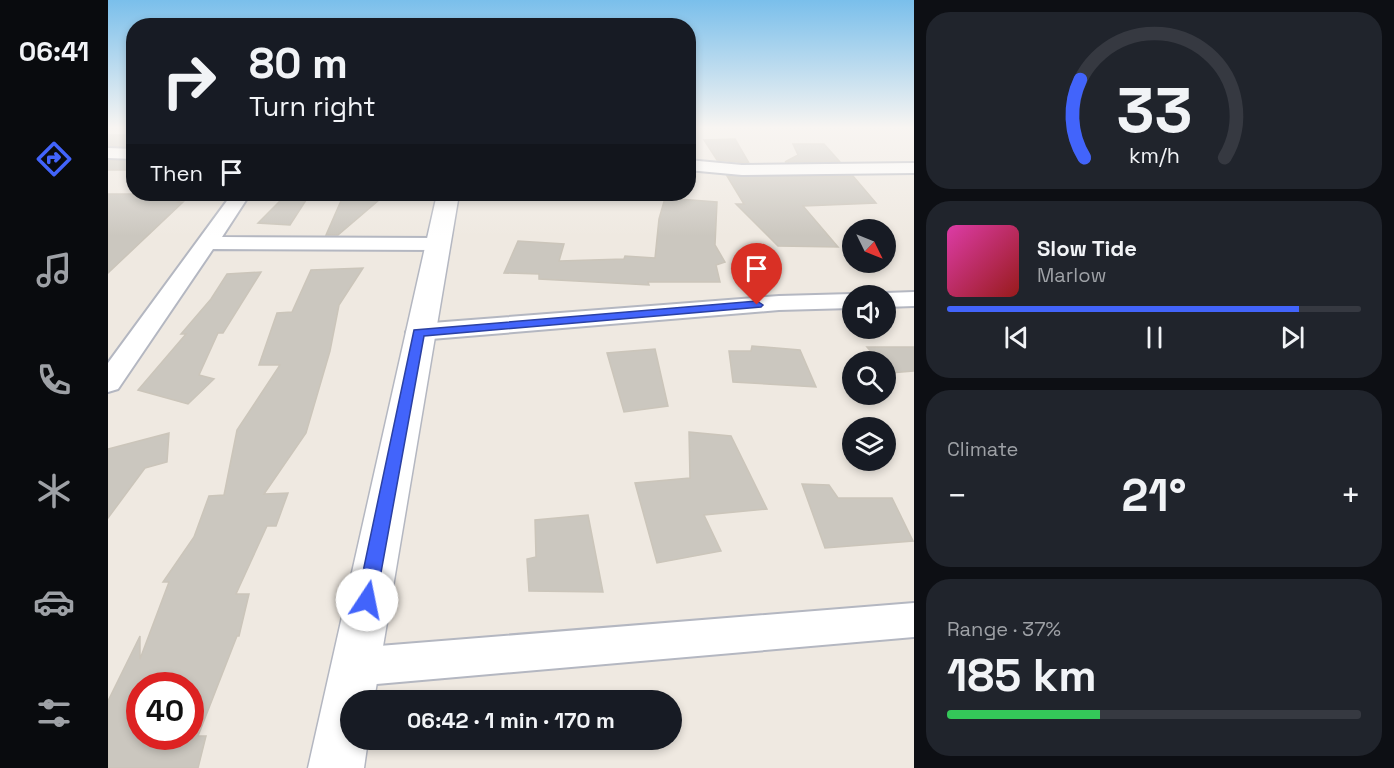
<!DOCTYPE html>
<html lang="en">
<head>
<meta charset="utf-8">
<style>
	body { margin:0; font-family:"Space Grotesk",sans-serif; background:#20242c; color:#f1f3f6; height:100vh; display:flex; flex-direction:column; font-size:22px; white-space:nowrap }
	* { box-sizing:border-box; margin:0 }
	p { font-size:20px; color:#9ea1a6 }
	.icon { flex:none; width:33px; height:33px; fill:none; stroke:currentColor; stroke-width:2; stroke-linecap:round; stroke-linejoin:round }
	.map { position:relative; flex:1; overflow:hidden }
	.drawer { display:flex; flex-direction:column; gap:12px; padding:12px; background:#0d0f14; width:480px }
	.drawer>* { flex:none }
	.top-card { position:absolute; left:18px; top:18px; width:570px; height:183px; border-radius:24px; box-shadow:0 3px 9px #0003; background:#171b24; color:#f1f3f6; overflow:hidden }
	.needle { width:39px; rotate:133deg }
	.buttons { position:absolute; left:734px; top:219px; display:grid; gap:12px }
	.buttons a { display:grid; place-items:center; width:54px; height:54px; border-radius:50%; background:#171b24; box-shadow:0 3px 9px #0003; font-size:30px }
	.speed { position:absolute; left:18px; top:672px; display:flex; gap:12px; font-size:30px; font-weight:700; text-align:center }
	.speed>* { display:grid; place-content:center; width:78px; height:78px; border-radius:50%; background:#171b24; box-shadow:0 3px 9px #0003; line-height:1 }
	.speed .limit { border:9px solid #d22; background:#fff; color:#111 }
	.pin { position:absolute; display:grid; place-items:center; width:51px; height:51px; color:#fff; margin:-62px -26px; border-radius:50% 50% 50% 0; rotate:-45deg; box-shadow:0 0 6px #0007 }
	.pin .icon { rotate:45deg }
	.me { position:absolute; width:66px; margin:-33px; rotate:11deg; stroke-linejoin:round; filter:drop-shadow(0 0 4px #0008) }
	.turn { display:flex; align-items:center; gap:21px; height:126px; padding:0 24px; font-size:27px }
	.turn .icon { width:78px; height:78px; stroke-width:2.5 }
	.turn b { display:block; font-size:42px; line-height:51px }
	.then { display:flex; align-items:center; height:57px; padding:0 24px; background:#0003; gap:12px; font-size:22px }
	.big { font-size:45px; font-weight:800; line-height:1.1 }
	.drawer .tile { flex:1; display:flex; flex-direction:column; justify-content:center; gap:9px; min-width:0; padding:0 21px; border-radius:24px; background:#20242c }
	.drawer .dial { align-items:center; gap:0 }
	.dial svg { height:156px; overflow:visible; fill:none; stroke:#363941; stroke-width:7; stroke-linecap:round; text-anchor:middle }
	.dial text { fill:#f1f3f6; stroke:none }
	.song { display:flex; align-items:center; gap:18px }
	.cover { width:72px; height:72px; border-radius:9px; background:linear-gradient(135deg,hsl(320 70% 55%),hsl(0 70% 35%)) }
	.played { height:6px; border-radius:3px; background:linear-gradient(90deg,#4264fb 85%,#363941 85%) }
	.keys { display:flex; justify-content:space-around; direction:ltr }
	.heat { display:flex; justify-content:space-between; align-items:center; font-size:33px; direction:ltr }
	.charge { height:9px; border-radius:4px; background:linear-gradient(90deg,#34c759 37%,#363941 0) }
	.trip { position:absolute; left:232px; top:690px; width:342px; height:60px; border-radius:30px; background:#171b24; box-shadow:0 3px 9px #0003; font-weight:800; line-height:60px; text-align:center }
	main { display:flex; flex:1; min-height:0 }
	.tabs { display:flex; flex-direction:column; width:108px; justify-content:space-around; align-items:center; background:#090b0e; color:#9ea1a6 }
	.tabs .icon { width:42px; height:42px }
	.tabs .active { color:#4264fb }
	.tabs b { font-size:27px; color:#f1f3f6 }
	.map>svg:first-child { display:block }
	.building { fill:#cbc7bf; stroke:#cbc5ba; stroke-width:1.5; fill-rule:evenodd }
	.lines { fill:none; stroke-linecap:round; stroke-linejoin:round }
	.street-casing { stroke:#b4b7c1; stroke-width:4 }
	.secondary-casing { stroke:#b4b7c1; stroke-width:3 }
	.street { fill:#fff; fill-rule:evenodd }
	.secondary { fill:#fff; fill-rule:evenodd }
	.route { fill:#4264fb; stroke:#2b41a3; stroke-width:1.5 }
</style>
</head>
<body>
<main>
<nav class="tabs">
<b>06:41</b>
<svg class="icon active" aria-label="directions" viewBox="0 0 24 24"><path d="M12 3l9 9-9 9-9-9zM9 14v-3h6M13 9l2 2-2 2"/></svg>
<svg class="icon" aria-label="music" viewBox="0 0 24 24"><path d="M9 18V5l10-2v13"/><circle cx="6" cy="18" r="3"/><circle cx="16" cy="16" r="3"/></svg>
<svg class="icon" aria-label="phone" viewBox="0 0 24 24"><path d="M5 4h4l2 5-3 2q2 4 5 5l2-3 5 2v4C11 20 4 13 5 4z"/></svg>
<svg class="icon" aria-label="climate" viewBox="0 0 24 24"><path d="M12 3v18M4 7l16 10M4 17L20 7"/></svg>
<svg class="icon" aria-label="car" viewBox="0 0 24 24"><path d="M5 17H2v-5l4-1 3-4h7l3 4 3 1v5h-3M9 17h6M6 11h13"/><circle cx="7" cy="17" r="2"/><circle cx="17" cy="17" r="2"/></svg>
<svg class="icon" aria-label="filters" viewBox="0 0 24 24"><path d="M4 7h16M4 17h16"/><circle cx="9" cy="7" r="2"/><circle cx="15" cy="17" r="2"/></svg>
</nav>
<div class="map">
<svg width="806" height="768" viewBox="0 0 806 768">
	<rect width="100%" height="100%" fill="#efe9e1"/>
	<path class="building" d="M0,135h26v12l-26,-1z
		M627,139l14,24 -32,-3 -13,-20z
		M685,144h31l16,18h-55l13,-7z
		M0,160l26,1v9h-26z
		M619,176h126l23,27 -73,3 35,41 -60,-1 -42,-42h8z
		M0,194h80l-10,8h5l-75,71z
		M179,194h23l-20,31 -32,-2z
		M236,194h42l-48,41h-12z
		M557,198l52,4 -2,43 10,17 -9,3 4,17h-72l1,3 -110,-6v-5l-35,-1 14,-32 46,3 -5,17 65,-2 1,-3 30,2 4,-39z
		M255,268l-24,37 -9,46 -24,82 -42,61 24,-1 -12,33h-9l-31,68h13l-10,42h-2l-39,100h8l-8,32h-90v-67l32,-65v23l29,-77h-6l31,-45 15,-41 15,-1 13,-65 43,-65h-21l18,-52 15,-1 19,-42zM32,686h50v50h-50z
		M153,272l-38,61h-5l-19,42 15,4 -26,25 -50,-14 48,-56h-5l30,-35 16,-25z
		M644,346l48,4 16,37 -83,-5 -4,-31h22z
		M759,347h47v24l-24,2 -5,-6v-5h-5z
		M547,349l13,57 -44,6 -17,-59z
		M581,432l42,4 36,73 -63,6 17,36 -64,12 -22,-80 55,-5z
		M61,433l-2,29 -22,6 -37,50v-69z
		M694,484l27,1 9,13h54l21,43 -88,7z
		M480,515l15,77 -74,-1 -2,-32 9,-2 -1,-37z"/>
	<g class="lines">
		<defs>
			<path id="street" d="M0,148l26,1v10l-26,-1z
				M580,160l54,5 172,-2v10l-172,2 -54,-5z
				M124,194h18l-28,43 216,1 8,1 3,5 -3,5 -8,1 -225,-1 -95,140 -10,3v-29z
				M806,292v14l-29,1v-11h-9l9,-3z
				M744,294l7,2h-7v12l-73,2 -360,30 -9,-3 -4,-5 4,-5 9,-3 360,-28z
				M806,603v34l-560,49 -15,-5 -6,-14 6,-14 15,-5z"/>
			<path id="secondary" d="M329,194h22l-85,506h-23v40h17l-4,28h-56z"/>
		</defs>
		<use href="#street" class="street-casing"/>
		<use href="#secondary" class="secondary-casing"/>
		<use href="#street" class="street"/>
		<use href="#secondary" class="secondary"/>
	</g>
	<linearGradient id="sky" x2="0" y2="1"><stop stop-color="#7abfeb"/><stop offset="0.54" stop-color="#f8f5f2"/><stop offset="1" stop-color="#f8f5f2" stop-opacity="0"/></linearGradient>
	<rect width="806" height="236" fill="url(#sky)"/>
	<path class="route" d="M649,301l6,4 -2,2 -337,29 -48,264 -3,5 -6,3 -7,-3 -3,-5 57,-270z"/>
</svg>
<div class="buttons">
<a><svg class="needle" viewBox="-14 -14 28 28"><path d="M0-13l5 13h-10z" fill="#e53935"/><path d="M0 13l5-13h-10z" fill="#9ea1a6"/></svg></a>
<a><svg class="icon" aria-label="sound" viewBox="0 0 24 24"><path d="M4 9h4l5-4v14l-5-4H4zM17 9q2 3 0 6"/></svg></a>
<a><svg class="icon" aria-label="search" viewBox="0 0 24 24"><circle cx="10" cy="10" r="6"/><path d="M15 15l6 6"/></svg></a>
<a><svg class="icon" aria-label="layers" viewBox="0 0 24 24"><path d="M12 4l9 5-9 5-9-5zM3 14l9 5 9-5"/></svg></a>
</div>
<div class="speed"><div class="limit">40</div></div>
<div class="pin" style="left:649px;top:305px;background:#d93025"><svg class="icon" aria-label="arrive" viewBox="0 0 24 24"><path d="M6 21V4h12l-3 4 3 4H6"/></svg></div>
<svg class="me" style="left:259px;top:600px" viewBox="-20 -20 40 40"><circle r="19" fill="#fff"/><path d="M0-13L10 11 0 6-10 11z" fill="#4264fb"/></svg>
<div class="trip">06:42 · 1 min · 170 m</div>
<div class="top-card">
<div class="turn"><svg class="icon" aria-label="right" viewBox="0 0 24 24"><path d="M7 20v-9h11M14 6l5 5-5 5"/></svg><div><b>80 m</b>Turn right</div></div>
<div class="then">Then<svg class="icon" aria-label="arrive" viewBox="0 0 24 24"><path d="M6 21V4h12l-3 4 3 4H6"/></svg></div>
</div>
</div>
<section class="drawer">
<div class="tile dial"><svg viewBox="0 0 100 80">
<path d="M14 69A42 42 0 1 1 86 69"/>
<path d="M14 69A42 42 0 0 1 12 29" stroke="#4264fb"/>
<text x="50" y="56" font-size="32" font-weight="700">33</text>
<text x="50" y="72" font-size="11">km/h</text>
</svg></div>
<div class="tile">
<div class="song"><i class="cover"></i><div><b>Slow Tide</b><p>Marlow</p></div></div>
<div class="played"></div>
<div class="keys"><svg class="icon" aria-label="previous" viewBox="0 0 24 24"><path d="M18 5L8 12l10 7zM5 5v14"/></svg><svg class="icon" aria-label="pause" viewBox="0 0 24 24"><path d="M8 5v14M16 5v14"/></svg><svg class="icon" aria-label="next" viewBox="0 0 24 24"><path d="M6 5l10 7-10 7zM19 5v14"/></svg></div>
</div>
<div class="tile"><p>Climate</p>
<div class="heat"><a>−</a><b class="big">21°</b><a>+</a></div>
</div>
<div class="tile"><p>Range · 37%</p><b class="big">185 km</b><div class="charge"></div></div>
</section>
</main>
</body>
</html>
